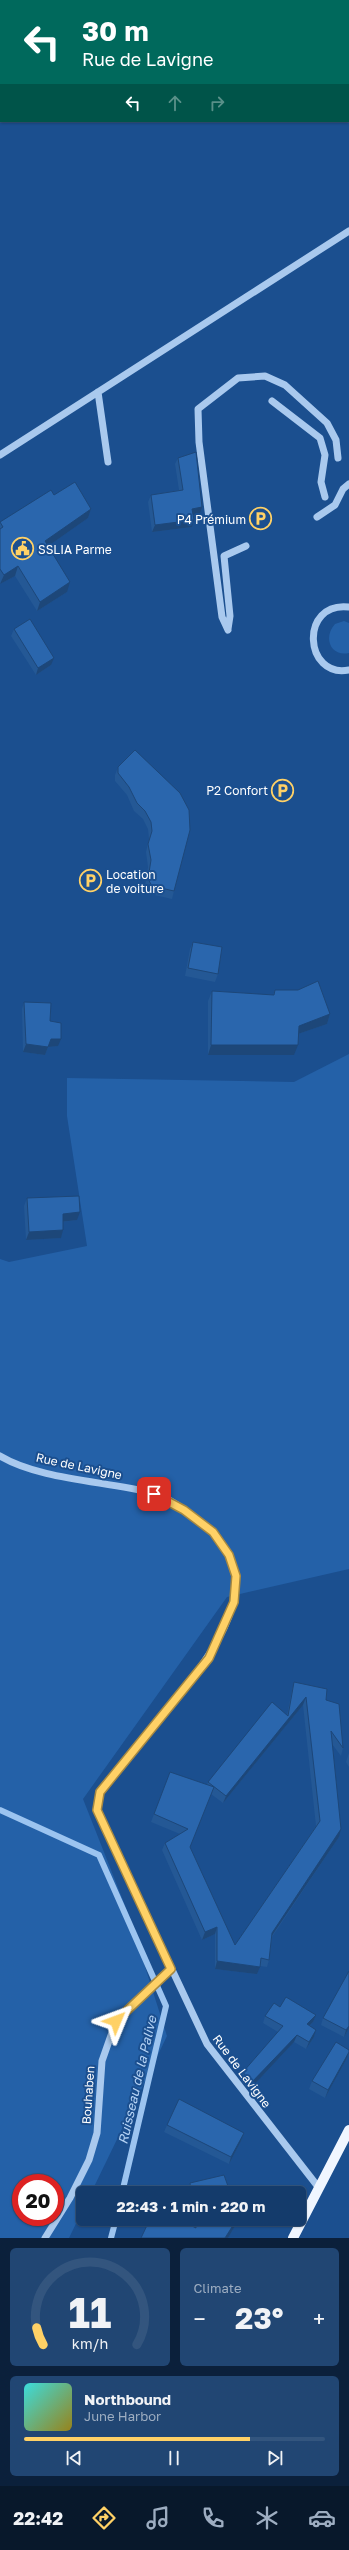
<!DOCTYPE html>
<html lang="en">
<head>
<meta charset="utf-8">
<style>
	body { margin:0; font-family:"Golos Text",sans-serif; background:#214673; color:#f1f3f6; height:100vh; display:flex; flex-direction:column; font-size:15px; white-space:nowrap }
	* { box-sizing:border-box; margin:0 }
	p { font-size:13px; color:#9dadc1 }
	.icon { flex:none; width:22px; height:22px; fill:none; stroke:currentColor; stroke-width:2; stroke-linecap:round; stroke-linejoin:round }
	.map { position:relative; height:2238px; overflow:hidden }
	.sheet { display:flex; flex-direction:column; gap:10px; padding:10px; background:#0b203b; flex:1 }
	.sheet>* { flex:none }
	.banner { position:absolute; left:0px; top:0px; width:349px; height:122px; box-shadow:0 1px 3px #0004,0 0 0 1px #33557e; background:#00695c; color:#fff; overflow:hidden }
	.speed { position:absolute; left:12px; top:2174px; display:flex; gap:8px; font-size:20px; font-weight:700; text-align:center }
	.speed>* { display:grid; place-content:center; width:52px; height:52px; border-radius:50%; background:#143b6b; box-shadow:0 1px 3px #0004,0 0 0 1px #33557e; line-height:1 }
	.speed .limit { border:6px solid #d22; background:#fff; color:#111 }
	.pin { position:absolute; display:grid; place-items:center; width:34px; height:34px; color:#fff; margin:-17px; border-radius:8px; box-shadow:0 2px 6px #0006 }
	.me { position:absolute; width:44px; margin:-22px; rotate:46deg; stroke-linejoin:round; filter:drop-shadow(0 0 3px #0008) }
	.turn { display:flex; align-items:center; gap:14px; height:84px; padding:0 16px; font-size:18px }
	.turn .icon { width:52px; height:52px; stroke-width:2.5 }
	.turn b { display:block; font-size:28px; line-height:34px }
	.lanes { display:flex; align-items:center; height:38px; padding:0 16px; background:#0003; justify-content:center; gap:20px; direction:ltr }
	.lanes .off { opacity:.35 }
	.big { font-size:30px; font-weight:700; line-height:1.1 }
	.sheet .card { flex:1; display:flex; flex-direction:column; justify-content:center; gap:6px; min-width:0; padding:0 14px; border-radius:6px; background:#214673 }
	.sheet .dial { align-items:center; gap:0 }
	.dial svg { height:104px; overflow:visible; fill:none; stroke:#33557e; stroke-width:7; stroke-linecap:round; text-anchor:middle }
	.dial text { fill:#f1f3f6; stroke:none }
	.song { display:flex; align-items:center; gap:12px }
	.cover { width:48px; height:48px; border-radius:6px; background:linear-gradient(135deg,hsl(180 70% 55%),hsl(50 70% 35%)) }
	.played { height:4px; border-radius:2px; background:linear-gradient(90deg,#ffd166 75%,#33557e 75%) }
	.keys { display:flex; justify-content:space-around; direction:ltr }
	.heat { display:flex; justify-content:space-between; align-items:center; font-size:22px; direction:ltr }
	.sheet .tiles { flex:1; display:grid; gap:10px; grid-template-columns:1fr 1fr }
	.card:last-child { grid-column:span 2 }
	.trip { position:absolute; left:76px; top:2186px; width:230px; height:40px; border-radius:6px; background:#143b6b; box-shadow:0 1px 3px #0004,0 0 0 1px #33557e; font-weight:700; line-height:40px; text-align:center }
	.menu { display:flex; height:64px; justify-content:space-around; align-items:center; background:#08182b; color:#9dadc1 }
	.menu .icon { width:28px; height:28px }
	.menu .active { color:#ffd166 }
	.menu b { font-size:18px; color:#f1f3f6 }
	.map>svg:first-child { display:block }
	.green { fill:#2461a8; fill-rule:evenodd }
	.lines { fill:none; stroke-linecap:round; stroke-linejoin:round }
	.stream { stroke:#9cc4f0; stroke-width:6 }
	.minor { stroke:#a9c9ee; stroke-width:7 }
	.major { stroke:#f0f6ff; stroke-width:10 }
	.wall { fill:#245895; fill-rule:evenodd }
	.shaded-wall { fill:#1d4779 }
	.building { fill:#2a66ad; stroke:#1d4779 }
	.route-casing { stroke:#a68842; stroke-width:10 }
	.route { stroke:#ffd166; stroke-width:7 }
	.labels { text-anchor:middle; dominant-baseline:central; stroke-width:4; stroke-linejoin:round; paint-order:stroke }
	.poi-label { font-size:12px; fill:#fff; stroke:#1b4f8f; text-anchor:end }
	.street-label { font-size:12px; fill:#fff; stroke:#1b4f8f }
	.water-label { font-size:13px; font-style:italic; fill:#b5d3f5; stroke:#1b4f8f }
</style>
</head>
<body>
<div class="map">
<svg width="349" height="2238" viewBox="0 0 349 2238">
	<rect width="100%" height="100%" fill="#1b4f8f"/>
	<path class="green" d="M344,621l5,2v30c-19,4 -26,-16 -14,-29z
		M349,1054v515l-122,28 -144,202 45,114 39,123 -76,157h-8v16l-14,29h-69v-979l9,3 78,-16 -20,-130v-38l227,4zM21,2183h34v34h-34z"/>
	<g class="lines">
		<path class="stream" d="M0,1810l99,45 67,151 -44,187
			M111,2238l5,-19"/>
		<path class="minor" d="M98,392l10,70
			M272,401l48,37 5,17 -4,27 4,15
			M0,455l349,-224
			M317,517l18,-12 8,-16 6,-5
			M349,607c-50,-6 -45,72 0,63
			M228,629l2,-13 -6,-60 22,-10
			M228,630l-6,-13 -23,-175 -1,-33 40,-31 27,-2 20,9 42,38 9,17 2,18
			M0,1456c40,24 106,25 152,37 19,5 36,20 51,31 74,58 3,138 -39,189 -21,26 -43,52 -65,79l-2,18 110,234 112,144
			M45,2238l25,-40 19,-38 8,-27 5,-72 14,-40 55,-52"/>
		<path class="major" d="M293,2238l56,-108"/>
	</g>
	<path class="wall" d="M178,458l22,55 -6,2 -2,12 -40,5 -4,-30 3,-7 28,-5 -4,-26z
		M54,495l37,14 -3,9 -40,28 19,46 -30,19 -22,-35 -15,8v-62z
		M14,629l37,36 -15,10 -25,-39z
		M135,750l39,141 -2,8 -22,-5 -5,-8 3,-19 -2,-15 3,-13 -1,-10 -5,-10 -9,-8 -7,-16 -12,-14v-6l3,-8z
		M193,942l25,32 -3,8 -30,-6 5,-27z
		M275,990l55,24 -3,10 -29,10 -4,21h-86v-54l4,-10 61,4z
		M24,1002l26,19 8,25 -10,1 -3,8 -22,-3 -1,-43z
		M27,1198l50,22 -14,2 -2,16 -35,2 -2,-34z
		M294,1682l32,18 17,48 -2,8 -9,-12 7,93 -67,100 -3,23 -2,7 -7,-1 -3,8 -42,-5v-35l-13,6 -40,-90 3,-7 15,-9 -29,-12 19,-50 37,13 1,-3 79,-67 5,-25zM303,1705l13,121 -81,119 -45,-98 21,-53 12,9z
		M349,1753v14l-3,-5z
		M349,1971v57l-5,9 -23,-12 2,-7z
		M280,2007l36,8 -3,7 -3,4 6,4 -2,7 -8,12 -12,-7 -45,48 -9,-11 3,-7 35,-40 -15,-9 2,-7z
		M349,2050v3l-2,5 -22,40 -16,-9 3,-8z
		M167,2125l77,8 -3,8 -12,23 -65,-32z
		M190,2183l39,6 9,4h-51z
		M190,2219h49l-11,19h-87l49,-13z"/>
	<path class="shaded-wall" d="M202,507l-2,6 -10,3 2,-7z
		M91,509l-3,9 -47,33 4,-10z
		M194,520l-2,7 -40,5 3,-7z
		M18,566l-3,10 -15,8 4,-9z
		M70,582l-3,10 -30,19 3,-9z
		M54,658l-3,7 -15,10 2,-7z
		M330,1014l-3,10 -32,11 4,-9z
		M51,1039h10l-3,7 -10,1z
		M26,1044l22,3 -3,8 -22,-3z
		M211,1045h87l-4,10h-86z
		M80,1212l-3,8 -17,2 3,-8z
		M63,1230l-2,8 -35,2 3,-8z
		M306,1697l-3,8 -80,98 3,-7z
		M341,1829l-2,8 -70,103 3,-7z
		M217,1927l-2,7 -13,6 3,-8z
		M217,1961l43,6 -3,7 -42,-5z
		M316,2015l-3,7 -9,9 3,-7z
		M349,2026v2l-5,9 2,-7z
		M316,2030l-2,7 -8,12 3,-7z
		M297,2035l-3,7 -45,48 2,-7z
		M349,2052l-2,6 -22,40 3,-8z
		M244,2133l-3,8 -12,23 2,-7z
		M237,2219h2l-11,19h-3z"/>
	<path class="building" d="M196,452l6,55 -10,2 2,11 -39,5 -4,-30 32,-5 -5,-32z
		M75,482l16,27 -46,32 25,41 -30,20 -22,-36 -14,9 -4,-6v-40l3,-2 -3,-5 51,-32 3,5z
		M30,619l24,39 -16,10 -24,-39z
		M135,750l45,43 9,17 1,20 -16,61 -22,-5 -4,-7 3,-19 -3,-16 4,-13 -1,-9 -6,-11 -8,-8 -8,-16 -11,-14v-6z
		M193,942l29,5 -4,27 -30,-6z
		M318,981l12,33 -31,12 -1,19h-87l1,-54 62,4 1,-5h23z
		M24,1002l27,1 -1,18 11,2v16h-10l-3,8 -22,-3z
		M79,1196l1,16 -17,2v16l-34,2 -2,-34z
		M294,1682l33,7 -1,11 13,4 4,44 -12,-17 10,98 -69,104 -3,27 -8,-2 -1,9 -43,-6v-34l-12,5 -40,-89 23,-14 -34,-15 16,-42 44,15 -24,60 45,98 85,-124 -14,-124 -80,99 -18,-14 64,-80 16,14z
		M349,1971v55l-3,4 -23,-12z
		M286,1997l30,18 -9,9 9,6 -7,12 -12,-7 -46,48 -8,-11 40,-46 -18,-10 9,-13 6,4z
		M336,2042l13,8v2l-21,38 -16,-9z
		M179,2099l65,34 -13,24 -64,-32z
		M224,2175l5,14 9,4h-47l-1,-10z
		M150,2219h28l18,9 -1,-9h42l-12,19h-84z"/>
	<g class="lines">
		<defs>
			<path id="route" d="M116,2021l55,-52 -74,-159 3,-18 109,-134 25,-56 2,-26 -7,-21 -16,-23 -29,-22 -30,-16"/>
		</defs>
		<use href="#route" class="route-casing"/>
		<use href="#route" class="route"/>
	</g>
	<defs>
		<symbol id="parking-ring" viewBox="-11 -11 22 22"><circle r="9.5" fill="#1b4f8f" stroke="#ffd166" stroke-width="1.5"/><path d="M-3.5-5.5H1a3.5 3.5 0 0 1 0 7H-1V5.5H-3.5ZM-1-3.4V-.6H.8a1.4 1.4 0 0 0 0-2.8Z" fill="#ffd166"/></symbol>
		<symbol id="civic-ring" viewBox="-11 -11 22 22"><circle r="9.5" fill="#1b4f8f" stroke="#ffd166" stroke-width="1.5"/><path d="M-.6-6.5H3V-4.5H.6V-3L4-1V1h2V6H-6V1h2V-1L-.6-3ZM-1.2 2.5V6h2.4V2.5Z" fill="#ffd166"/></symbol>
	</defs>
	<g fill-rule="evenodd">
		<use href="#parking-ring" x="248" y="506" width="25" height="25"/>
		<use href="#civic-ring" x="10" y="536" width="25" height="25"/>
		<use href="#parking-ring" x="270" y="778" width="25" height="25"/>
		<use href="#parking-ring" x="78" y="868" width="25" height="25"/>
	</g>
	<g class="labels">
		<g class="poi-label">
			<text x="246" y="519">P4 Prémium</text>
			<text x="38" y="549" text-anchor="start">SSLIA Parme</text>
			<text x="268" y="790">P2 Confort</text>
			<text x="106" y="874" text-anchor="start">Location<tspan x="106" dy="14">de voiture</tspan></text>
		</g>
		<g class="street-label">
			<text transform="translate(79 1466) rotate(12)">Rue de Lavigne</text>
			<text transform="translate(242 2071) rotate(53)">Rue de Lavigne</text>
			<text transform="translate(88 2095) rotate(-86)">Bouhaben</text>
		</g>
		<g class="water-label">
			<text transform="translate(137 2080) rotate(-77)">Ruisseau de la Palive</text>
		</g>
	</g>
</svg>
<div class="speed"><div class="limit">20</div></div>
<div class="pin" style="left:154px;top:1494px;background:#d93025"><svg class="icon" aria-label="arrive" viewBox="0 0 24 24"><path d="M6 21V4h12l-3 4 3 4H6"/></svg></div>
<svg class="me" style="left:116px;top:2021px" viewBox="-20 -20 40 40"><path d="M0-17L14 15 0 8-14 15z" fill="#ffd166" stroke="#fff" stroke-width="4"/></svg>
<div class="trip">22:43 · 1 min · 220 m</div>
<div class="banner">
<div class="turn"><svg class="icon" aria-label="left" viewBox="0 0 24 24"><path d="M17 20v-9H6M10 6l-5 5 5 5"/></svg><div><b>30 m</b>Rue de Lavigne</div></div>
<div class="lanes"><svg class="icon" aria-label="left" viewBox="0 0 24 24"><path d="M17 20v-9H6M10 6l-5 5 5 5"/></svg><svg class="icon off" aria-label="ahead" viewBox="0 0 24 24"><path d="M12 20V5M6 11l6-6 6 6"/></svg><svg class="icon off" aria-label="right" viewBox="0 0 24 24"><path d="M7 20v-9h11M14 6l5 5-5 5"/></svg></div>
</div>
</div>
<section class="sheet">
<div class="tiles">
<div class="card dial"><svg viewBox="0 0 100 80">
<path d="M14 69A42 42 0 1 1 86 69"/>
<path d="M14 69A42 42 0 0 1 9 56" stroke="#ffd166"/>
<text x="50" y="56" font-size="32" font-weight="700">11</text>
<text x="50" y="72" font-size="11">km/h</text>
</svg></div>
<div class="card"><p>Climate</p>
<div class="heat"><a>−</a><b class="big">23°</b><a>+</a></div>
</div>
<div class="card">
<div class="song"><i class="cover"></i><div><b>Northbound</b><p>June Harbor</p></div></div>
<div class="played"></div>
<div class="keys"><svg class="icon" aria-label="previous" viewBox="0 0 24 24"><path d="M18 5L8 12l10 7zM5 5v14"/></svg><svg class="icon" aria-label="pause" viewBox="0 0 24 24"><path d="M8 5v14M16 5v14"/></svg><svg class="icon" aria-label="next" viewBox="0 0 24 24"><path d="M6 5l10 7-10 7zM19 5v14"/></svg></div>
</div>
</div>
</section>
<nav class="menu">
<b>22:42</b>
<svg class="icon active" aria-label="directions" viewBox="0 0 24 24"><path d="M12 3l9 9-9 9-9-9zM9 14v-3h6M13 9l2 2-2 2"/></svg>
<svg class="icon" aria-label="music" viewBox="0 0 24 24"><path d="M9 18V5l10-2v13"/><circle cx="6" cy="18" r="3"/><circle cx="16" cy="16" r="3"/></svg>
<svg class="icon" aria-label="phone" viewBox="0 0 24 24"><path d="M5 4h4l2 5-3 2q2 4 5 5l2-3 5 2v4C11 20 4 13 5 4z"/></svg>
<svg class="icon" aria-label="climate" viewBox="0 0 24 24"><path d="M12 3v18M4 7l16 10M4 17L20 7"/></svg>
<svg class="icon" aria-label="car" viewBox="0 0 24 24"><path d="M5 17H2v-5l4-1 3-4h7l3 4 3 1v5h-3M9 17h6M6 11h13"/><circle cx="7" cy="17" r="2"/><circle cx="17" cy="17" r="2"/></svg>
</nav>
</body>
</html>
